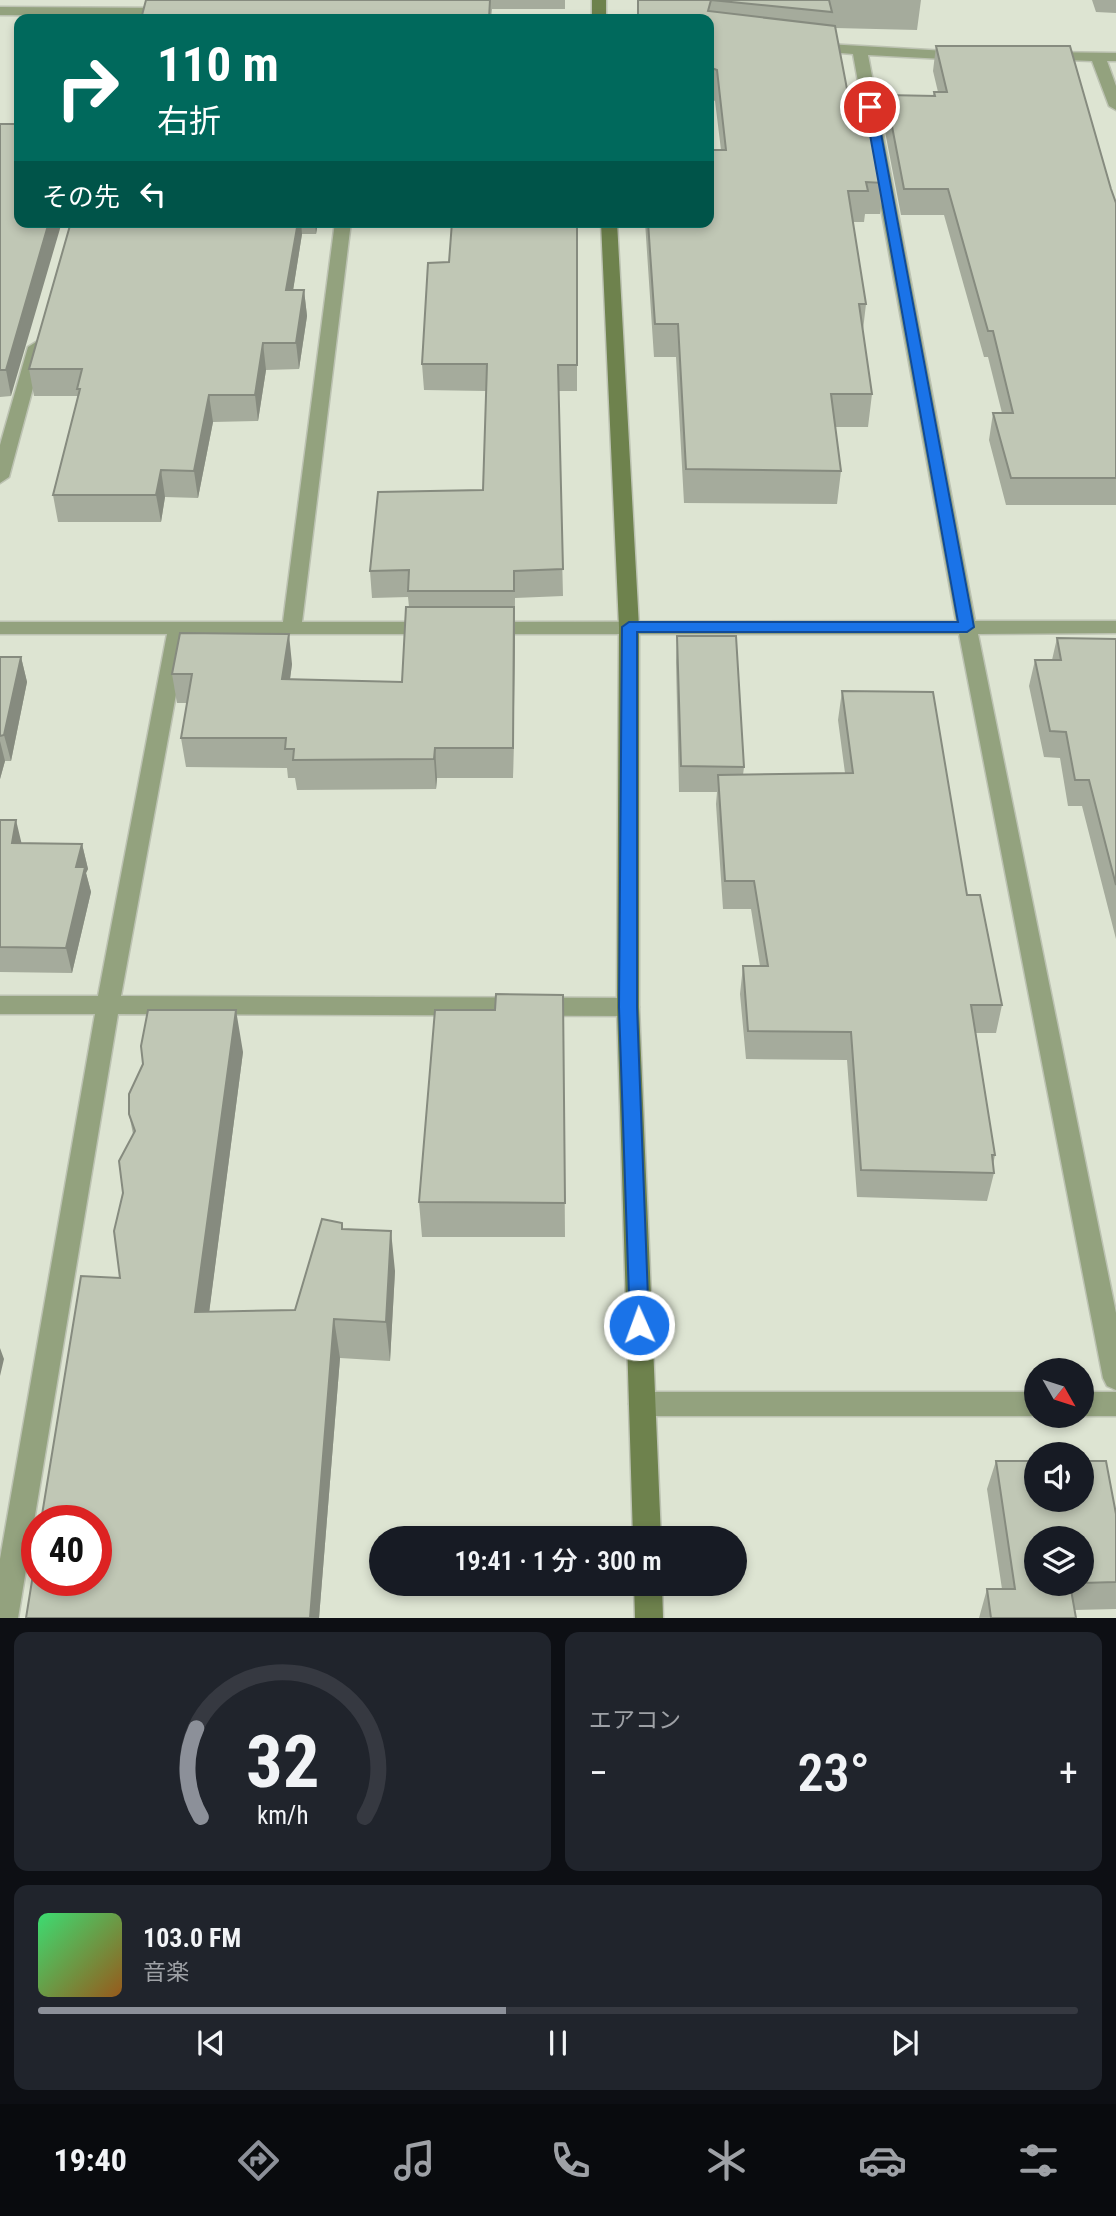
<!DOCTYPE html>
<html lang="ja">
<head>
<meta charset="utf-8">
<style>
	body { margin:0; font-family:"Roboto Condensed","Noto Sans JP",sans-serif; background:#20242c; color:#f1f3f6; height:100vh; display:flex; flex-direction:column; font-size:26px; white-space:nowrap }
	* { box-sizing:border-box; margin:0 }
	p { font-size:23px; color:#9ea1a6 }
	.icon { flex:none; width:38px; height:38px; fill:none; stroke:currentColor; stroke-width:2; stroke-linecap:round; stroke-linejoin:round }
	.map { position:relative; height:1618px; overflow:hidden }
	.side { display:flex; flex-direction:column; gap:14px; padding:14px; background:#0d0f14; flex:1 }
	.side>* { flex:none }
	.hud { position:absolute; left:14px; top:14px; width:700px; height:214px; border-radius:14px; box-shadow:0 4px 10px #0003; background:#00695c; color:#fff; overflow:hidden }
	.needle { width:46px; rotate:129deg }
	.fabs { position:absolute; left:1024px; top:1358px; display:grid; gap:14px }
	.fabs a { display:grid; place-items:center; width:70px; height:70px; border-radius:50%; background:#171b24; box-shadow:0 4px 10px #0003; font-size:35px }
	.speed { position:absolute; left:21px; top:1505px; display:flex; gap:14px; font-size:35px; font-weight:700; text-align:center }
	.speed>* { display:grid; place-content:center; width:91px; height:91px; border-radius:50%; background:#171b24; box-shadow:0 4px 10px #0003; line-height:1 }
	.speed .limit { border:10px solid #d22; background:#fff; color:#111 }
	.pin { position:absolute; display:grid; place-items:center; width:60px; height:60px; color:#fff; margin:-30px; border:4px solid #fff; border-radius:50%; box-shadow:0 2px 7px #0007 }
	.me { position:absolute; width:77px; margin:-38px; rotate:358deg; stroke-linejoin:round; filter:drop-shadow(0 0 5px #0008) }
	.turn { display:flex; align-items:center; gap:24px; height:147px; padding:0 28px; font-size:32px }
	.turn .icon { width:91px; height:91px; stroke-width:2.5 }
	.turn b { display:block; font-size:49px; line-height:60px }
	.then { display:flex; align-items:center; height:66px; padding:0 28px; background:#0003; gap:14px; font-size:26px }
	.big { font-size:52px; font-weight:600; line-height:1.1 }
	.side .tile { flex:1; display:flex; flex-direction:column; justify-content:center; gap:10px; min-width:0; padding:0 24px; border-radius:14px; background:#20242c }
	.side .dial { align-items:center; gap:0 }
	.dial svg { height:182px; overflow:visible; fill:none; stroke:#363941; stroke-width:7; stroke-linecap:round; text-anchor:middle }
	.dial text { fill:#f1f3f6; stroke:none }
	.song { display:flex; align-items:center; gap:21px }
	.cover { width:84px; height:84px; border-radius:10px; background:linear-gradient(135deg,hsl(140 70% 55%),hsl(30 70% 35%)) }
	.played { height:7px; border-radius:4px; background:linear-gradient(90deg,#8c9099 45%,#363941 45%) }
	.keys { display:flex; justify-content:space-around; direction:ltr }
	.heat { display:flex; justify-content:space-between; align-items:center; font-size:38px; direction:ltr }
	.side .tiles { flex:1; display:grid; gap:14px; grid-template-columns:1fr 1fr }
	.tile:last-child { grid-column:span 2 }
	.trip { position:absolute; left:369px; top:1526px; width:378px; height:70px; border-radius:35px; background:#171b24; box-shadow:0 4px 10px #0003; font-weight:600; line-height:70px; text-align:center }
	.menu { display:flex; height:112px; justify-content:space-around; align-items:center; background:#090b0e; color:#9ea1a6 }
	.menu .icon { width:49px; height:49px }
	.menu .current { color:#8c9099 }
	.menu b { font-size:32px; color:#f1f3f6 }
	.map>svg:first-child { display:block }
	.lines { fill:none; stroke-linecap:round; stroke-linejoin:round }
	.street-casing { stroke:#bcc2b2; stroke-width:3 }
	.secondary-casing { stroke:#bcc2b2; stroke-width:3 }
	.street { fill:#93a27e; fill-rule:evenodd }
	.secondary { fill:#6e824d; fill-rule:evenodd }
	.wall { fill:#a5ab9c; fill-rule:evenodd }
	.shaded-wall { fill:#868b7f }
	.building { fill:#c0c7b5; stroke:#868b7f; stroke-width:2 }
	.route { fill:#1a73e8; stroke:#114b97; stroke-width:2 }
</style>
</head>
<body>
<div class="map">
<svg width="1116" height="1618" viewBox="0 0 1116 1618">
	<rect width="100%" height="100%" fill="#dde4d2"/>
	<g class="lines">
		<defs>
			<path id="street" d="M0,7l172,1 7,4 -7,4 -172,-1z
				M810,43l153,9 7,4 -7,4 -95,-5 107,566h141v12l-138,1 138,679v77l-9,-4 -4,-8 -144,-744h-471l-10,-6 10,-6 468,-1 -103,-567 -48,-4 -2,-3z
				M1045,52l71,1v8h-9l9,25v24l-7,-4 -17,-45 -52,-2v-6z
				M335,222h16l-49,400h129l10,6 -10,6h-244l-66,362 507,2 8,3 3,6 -3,6 -8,3 -510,-2 -100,604h-18v-59l95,-545h-95v-18h98l69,-362h-167v-12h283z
				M36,342l8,5 -35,130 -9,6v-38l28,-98z
				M642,1392h394l1,24h-395l-9,-4 -4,-8 4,-8z
				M1082,1392h34v24h-35z"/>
			<path id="secondary" d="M592,0h14v19h-14z
				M601,222h16l22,405v380l22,531h-28l-16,-531 2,-380z
				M634,1584h28l1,34h-28z"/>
		</defs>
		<use href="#street" class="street-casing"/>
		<use href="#secondary" class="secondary-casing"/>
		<use href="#street" class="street"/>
		<use href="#secondary" class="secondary"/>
	</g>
	<path class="wall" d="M146,0h419v9h-73l-1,10h-350z
		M637,0h284l-4,30 -82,-2 12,61 37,94 -4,31h-15l-1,8h-11l13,82 -3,26 9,64 -4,33h-33l6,44 -4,33 -153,-1 -8,-146h-22l-9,-135h64l12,-72 -6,-49 -6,-3v-79h-72z
		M1092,0h24v13l-20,-1z
		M936,46l175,143 5,14v302h-110l-17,-65 4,-27h9l-14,-56h-4l-40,-142h-43l-18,-94 3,-26 47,1 1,-4h4l-5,-21z
		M0,124l11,272 -11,1z
		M71,222h247l-2,12h-14l-9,56h11l3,26 -8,53 -33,1 -8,51 -45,1 -15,76 -33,-1 -4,25h-103l-5,-27 25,-99h-44l-5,-27z
		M577,222v169h-19l5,205 -48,2 -2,180h-76l-1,11 -139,1 -2,-12h-7l-1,-10 -101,-1 -5,-29 6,-35h-10l-5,-29 120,-10 -2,15 112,3 7,-75 -1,-10 -36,1 -2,-27 113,-81 3,-99 -62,-1 -2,-26 27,-102z
		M677,636l67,131 -1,8 102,-2 -7,-53 4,-29 125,204 35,110 -6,28h-20l19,122 -2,10 1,8 -7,28 -130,-4 -10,-137 -101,-1 -6,-65 3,-28h17l-9,-57h-28l-7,-105 1,-12h-38l-3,-130z
		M1057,638l59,1v300l-34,-133h-14l-8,-48 -16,-1 -15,-71 6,-26h17z
		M0,657h21l6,25 -16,79h-6l-5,18z
		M0,820l22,24h60l6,25 -2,4 5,19 -19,81 -72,-1z
		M563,995l2,242h-143l-3,-35 76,-192z
		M243,1052l-34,260 86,-2 47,-87 1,6 52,42 -5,90 -50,-3 -21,260h-293l94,-340 13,-144 -4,-20z
		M996,1461l120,53v95l-42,1 2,8h-97l8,-29h15l-15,-100zM1082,1538v46h-46z"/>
	<path class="shaded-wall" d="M49,222h13l-51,174 -5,-26z
		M298,222h3l1,12 -13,82 -3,-26z
		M315,222h3l-2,12z
		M304,290l3,26 -8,53 -3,-26z
		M263,343l3,27 -8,51 -3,-26z
		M209,395l4,27 -15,76 -4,-27z
		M161,470l4,27 -4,25 -5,-27z
		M514,607l1,30 -2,141v-30z
		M289,634l3,30 -6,45 -4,-30z
		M21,657l6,25 -16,79 -7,-26z
		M0,741l5,20 -5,18z
		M435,748l2,30 -1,11 -2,-30z
		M16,820l6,25 -10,-2z
		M82,844l6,25 -2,4 5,19 -19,81 -6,-25 10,-81z
		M236,1010l7,42 -39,300 -9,-40z
		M391,1231l4,40 -5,90 -4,-39z
		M334,1319l6,39 -21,260h-9z
		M0,1348l4,11 -4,17z"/>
	<path class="building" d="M146,0h344l-1,19h-348z
		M638,0h191l3,12 -121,-12 -3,11 127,15 12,63 19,1 18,93 -18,-1 2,9h-20l18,113h-7l13,90h-41l10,77 -155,-2 -8,-145h-23l-7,-102h61v-72h17l-9,-80 -8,-3v-48h-71z
		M936,46h134l41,143 5,14v275h-105l-18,-65h20l-20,-82h-5l-40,-142h-44l-18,-94 49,1 -1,-4h13z
		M0,124h19v98h30l-43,148h-6z
		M71,222h227l-12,68h18l-8,53h-33l-8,52h-46l-15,76 -33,-1 -5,25h-103l27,-106h-3l5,-20h-53z
		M452,222h125v143h-19l5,204 -49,2v20h-106l1,-21 -39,1 8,-79 105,-2 4,-126h-65l6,-101 21,-1z
		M406,607h108l-1,141h-78l-1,11 -141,1 1,-11h-9l1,-11h-105l11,-64h-20l8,-41 109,1 -7,45 120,3z
		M677,636h59l8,131 -63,-1z
		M1057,638l59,1v246l-27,-105h-14l-9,-48 -16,-1 -15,-71h26z
		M0,657h21l-17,78 -4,1z
		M842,691l91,1 34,203h13l22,110h-31l24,150h-3l2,18 -133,-3 -10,-138 -103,-1 -5,-65h25l-14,-85h-29l-7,-106 135,-2z
		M0,820h16l-4,23 70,1 -6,23h9l-19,81 -66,-1z
		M496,994l67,1 2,208 -146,-1 16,-192h60z
		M148,1010h88l-41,302 100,-2 27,-91 20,4v6l49,2 -5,91 -52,-3 -24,299h-284l11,-68v30h59v-59h-55l40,-245 39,2 -6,-47 9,-38 -4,-32 16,-30 -6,-17v-20l14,-30 -2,-18z
		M996,1461h40v39h46v-39h24l10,53v68l-34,1v-45h-46v46h34l6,34h-85l-4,-29h28z"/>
	<path class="route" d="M870,104l6,3 98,520 -7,5h-330v375l12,318 -3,6 -7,2 -7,-2 -2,-6 -11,-318 3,-380 7,-5h329l-93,-515z"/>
</svg>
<div class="fabs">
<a><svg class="needle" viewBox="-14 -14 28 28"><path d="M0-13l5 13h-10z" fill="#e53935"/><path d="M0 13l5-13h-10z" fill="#9ea1a6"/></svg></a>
<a><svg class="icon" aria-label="sound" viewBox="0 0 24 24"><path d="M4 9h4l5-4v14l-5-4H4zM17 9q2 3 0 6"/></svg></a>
<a><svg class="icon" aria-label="layers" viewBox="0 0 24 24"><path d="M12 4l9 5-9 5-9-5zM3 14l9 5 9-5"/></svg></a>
</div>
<div class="speed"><div class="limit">40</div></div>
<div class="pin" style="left:870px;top:107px;background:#d93025"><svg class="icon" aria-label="arrive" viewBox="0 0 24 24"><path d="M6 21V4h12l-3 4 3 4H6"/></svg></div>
<svg class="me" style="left:639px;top:1325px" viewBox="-20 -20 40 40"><circle r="17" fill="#1a73e8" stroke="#fff" stroke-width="3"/><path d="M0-11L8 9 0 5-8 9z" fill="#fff"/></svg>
<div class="trip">19:41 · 1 分 · 300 m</div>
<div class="hud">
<div class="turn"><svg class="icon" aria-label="right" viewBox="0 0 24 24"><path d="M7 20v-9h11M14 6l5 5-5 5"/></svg><div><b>110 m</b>右折</div></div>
<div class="then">その先<svg class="icon" aria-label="left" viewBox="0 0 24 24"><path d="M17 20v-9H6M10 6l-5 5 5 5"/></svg></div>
</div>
</div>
<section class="side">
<div class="tiles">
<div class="tile dial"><svg viewBox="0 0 100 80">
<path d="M14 69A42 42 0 1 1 86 69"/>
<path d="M14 69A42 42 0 0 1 12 30" stroke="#8c9099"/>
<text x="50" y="56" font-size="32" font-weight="700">32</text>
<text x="50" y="72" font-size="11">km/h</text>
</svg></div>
<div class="tile"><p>エアコン</p>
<div class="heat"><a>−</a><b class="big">23°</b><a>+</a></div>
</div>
<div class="tile">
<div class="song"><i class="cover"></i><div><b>103.0 FM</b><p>音楽</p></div></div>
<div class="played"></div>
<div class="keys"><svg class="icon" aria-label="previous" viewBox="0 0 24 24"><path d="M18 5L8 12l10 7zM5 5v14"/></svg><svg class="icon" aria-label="pause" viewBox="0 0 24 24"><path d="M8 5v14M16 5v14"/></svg><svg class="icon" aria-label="next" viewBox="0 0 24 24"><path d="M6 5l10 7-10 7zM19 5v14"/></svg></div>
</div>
</div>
</section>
<nav class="menu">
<b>19:40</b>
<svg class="icon current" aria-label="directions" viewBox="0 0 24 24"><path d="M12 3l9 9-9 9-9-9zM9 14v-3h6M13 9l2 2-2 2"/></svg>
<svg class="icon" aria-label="music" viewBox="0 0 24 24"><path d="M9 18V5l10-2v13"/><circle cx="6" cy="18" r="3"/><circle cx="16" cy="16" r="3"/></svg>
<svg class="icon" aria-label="phone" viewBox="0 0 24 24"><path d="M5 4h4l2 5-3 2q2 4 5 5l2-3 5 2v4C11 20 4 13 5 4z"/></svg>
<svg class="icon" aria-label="climate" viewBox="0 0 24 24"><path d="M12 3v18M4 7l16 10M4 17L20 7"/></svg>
<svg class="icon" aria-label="car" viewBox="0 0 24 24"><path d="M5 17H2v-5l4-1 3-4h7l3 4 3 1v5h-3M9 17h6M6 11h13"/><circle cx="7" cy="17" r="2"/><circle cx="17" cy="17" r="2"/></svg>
<svg class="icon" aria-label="filters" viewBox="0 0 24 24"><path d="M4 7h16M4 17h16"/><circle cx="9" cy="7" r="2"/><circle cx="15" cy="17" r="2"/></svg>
</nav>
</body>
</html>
